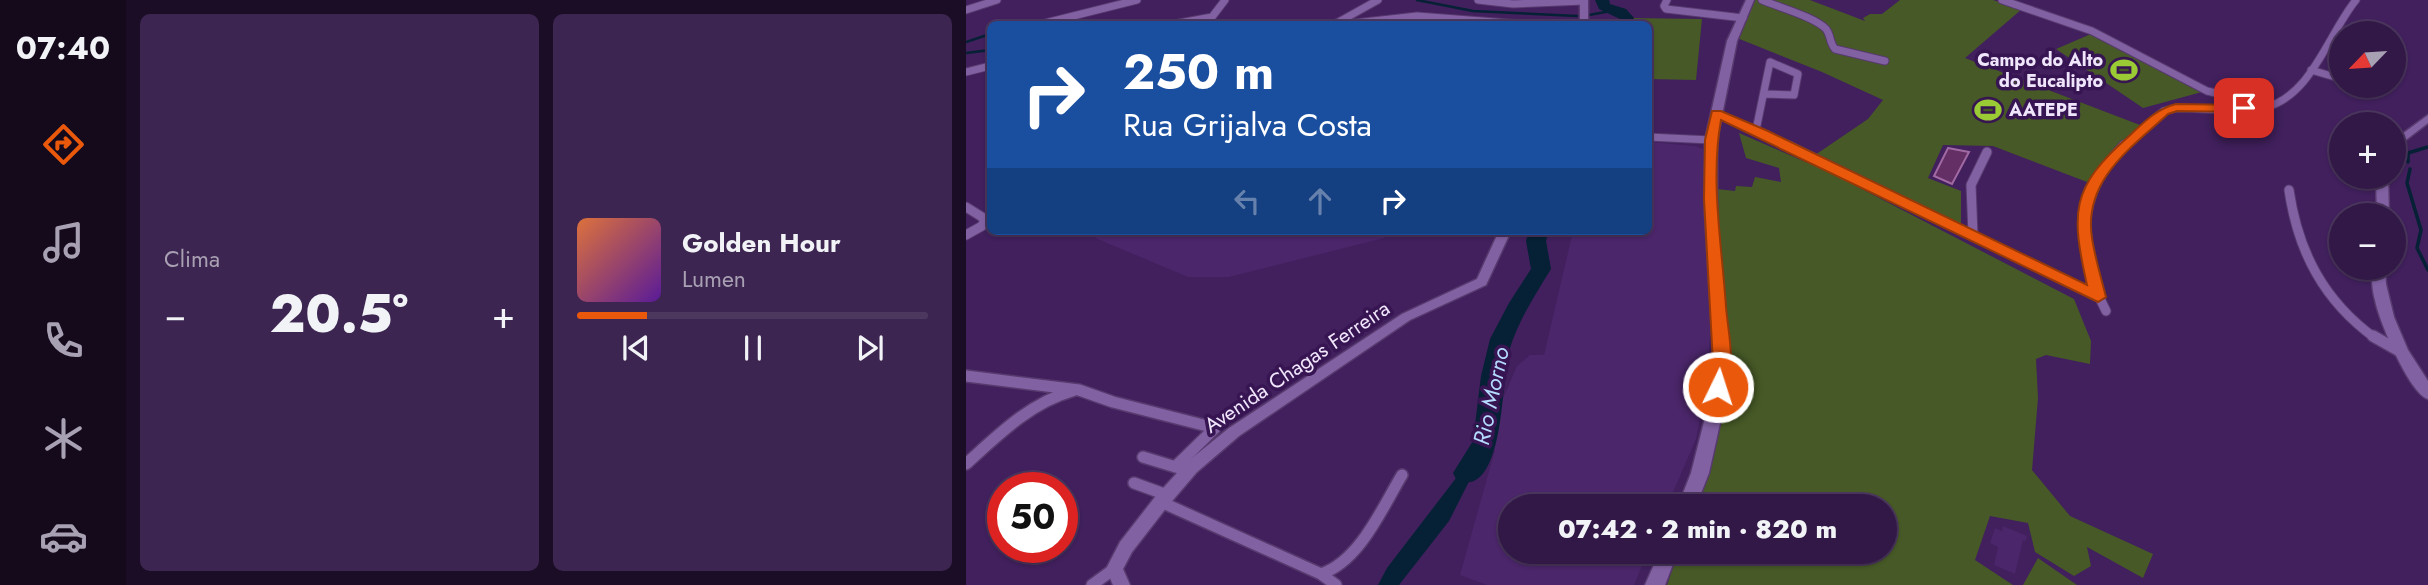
<!DOCTYPE html>
<html lang="pt">
<head>
<meta charset="utf-8">
<style>
	body { margin:0; font-family:Jost,sans-serif; background:#3d2551; color:#f1f3f6; height:100vh; display:flex; flex-direction:column; font-size:26px; white-space:nowrap }
	* { box-sizing:border-box; margin:0 }
	p { font-size:23px; color:#a8a0b3 }
	.icon { flex:none; width:38px; height:38px; fill:none; stroke:currentColor; stroke-width:2; stroke-linecap:round; stroke-linejoin:round }
	.map { position:relative; flex:1; overflow:hidden }
	.sheet { display:flex; flex-direction:column; gap:14px; padding:14px; background:#1b0d26; width:840px }
	.sheet>* { flex:none }
	.top-card { position:absolute; left:21px; top:21px; width:665px; height:214px; border-radius:10px; box-shadow:0 2px 5px #0004,0 0 0 2px #4c375f; background:#1a4fa0; color:#fff; overflow:hidden }
	.needle { width:46px; rotate:245deg }
	.tools { position:absolute; left:1363px; top:21px; display:grid; gap:14px }
	.tools a { display:grid; place-items:center; width:77px; height:77px; border-radius:50%; background:#311846; box-shadow:0 2px 5px #0004,0 0 0 2px #4c375f; font-size:35px }
	.speed { position:absolute; left:21px; top:472px; display:flex; gap:14px; font-size:35px; font-weight:700; text-align:center }
	.speed>* { display:grid; place-content:center; width:91px; height:91px; border-radius:50%; background:#311846; box-shadow:0 2px 5px #0004,0 0 0 2px #4c375f; line-height:1 }
	.speed .limit { border:10px solid #d22; background:#fff; color:#111 }
	.pin { position:absolute; display:grid; place-items:center; width:60px; height:60px; color:#fff; margin:-30px; border-radius:14px; box-shadow:0 4px 10px #0006 }
	.me { position:absolute; width:77px; margin:-38px; rotate:4deg; stroke-linejoin:round; filter:drop-shadow(0 0 5px #0008) }
	.turn { display:flex; align-items:center; gap:24px; height:147px; padding:0 21px; font-size:32px }
	.turn .icon { width:91px; height:91px; stroke-width:2.5 }
	.turn b { display:block; font-size:49px; line-height:60px }
	.lanes { display:flex; align-items:center; height:66px; padding:0 21px; background:#0003; justify-content:center; gap:35px; direction:ltr }
	.lanes .off { opacity:.35 }
	.big { font-size:52px; font-weight:800; line-height:1.1 }
	.sheet .tile { flex:1; display:flex; flex-direction:column; justify-content:center; gap:10px; min-width:0; padding:0 24px; border-radius:10px; background:#3d2551 }
	.song { display:flex; align-items:center; gap:21px }
	.cover { width:84px; height:84px; border-radius:10px; background:linear-gradient(135deg,hsl(20 70% 55%),hsl(270 70% 35%)) }
	.played { height:7px; border-radius:4px; background:linear-gradient(90deg,#ea580c 20%,#4c375f 20%) }
	.keys { display:flex; justify-content:space-around; direction:ltr }
	.heat { display:flex; justify-content:space-between; align-items:center; font-size:38px; direction:ltr }
	.sheet .tiles { flex:1; display:grid; gap:14px; grid-template-columns:repeat(2,1fr) }
	.trip { position:absolute; left:532px; top:494px; width:399px; height:70px; border-radius:35px; background:#311846; box-shadow:0 2px 5px #0004,0 0 0 2px #4c375f; font-weight:800; line-height:70px; text-align:center }
	main { display:flex; flex:1; min-height:0 }
	.tab-bar { display:flex; flex-direction:column; width:126px; justify-content:space-around; align-items:center; background:#140a1c; color:#a8a0b3 }
	.tab-bar .icon { width:49px; height:49px }
	.tab-bar .selected { color:#ea580c }
	.tab-bar b { font-size:32px; color:#f1f3f6 }
	.map>svg:first-child { display:block }
	.built { fill:#4b266a }
	.green { fill:#465926 }
	.water { fill:#062035 }
	.lines { fill:none; stroke-linecap:round; stroke-linejoin:round }
	.stream-far1 { stroke:#062035; stroke-width:2.5 }
	.stream { stroke:#062035; stroke-width:3.5 }
	.river { fill:#062035; fill-rule:evenodd }
	.building { fill:#632f64; stroke:#a26aa3; stroke-width:2 }
	.minor-far2-casing { stroke:#583a6e; stroke-width:9 }
	.minor-far1-casing { stroke:#583a6e; stroke-width:11 }
	.minor-casing { stroke:#583a6e; stroke-width:14 }
	.tertiary-casing { stroke:#583a6e; stroke-width:3 }
	.secondary-casing { stroke:#583a6e; stroke-width:3 }
	.minor-far2 { stroke:#8261a3; stroke-width:7 }
	.minor-far1 { stroke:#8261a3; stroke-width:9 }
	.minor { stroke:#8261a3; stroke-width:11 }
	.tertiary { fill:#8261a3; fill-rule:evenodd }
	.secondary { fill:#8261a3; fill-rule:evenodd }
	.route { fill:#ea580c; stroke:#983908; stroke-width:2 }
	.labels { text-anchor:middle; dominant-baseline:central; stroke-width:7; stroke-linejoin:round; paint-order:stroke }
	.far-poi-label { font-size:18px; font-weight:bold; fill:#f0e6fc; stroke:#371552; text-anchor:end }
	.street-label { font-size:21px; fill:#f0e6fc; stroke:#371552 }
	.water-label { font-size:23px; font-style:italic; fill:#b4dafd; stroke:#371552 }
</style>
</head>
<body>
<main>
<nav class="tab-bar">
<b>07:40</b>
<svg class="icon selected" aria-label="directions" viewBox="0 0 24 24"><path d="M12 3l9 9-9 9-9-9zM9 14v-3h6M13 9l2 2-2 2"/></svg>
<svg class="icon" aria-label="music" viewBox="0 0 24 24"><path d="M9 18V5l10-2v13"/><circle cx="6" cy="18" r="3"/><circle cx="16" cy="16" r="3"/></svg>
<svg class="icon" aria-label="phone" viewBox="0 0 24 24"><path d="M5 4h4l2 5-3 2q2 4 5 5l2-3 5 2v4C11 20 4 13 5 4z"/></svg>
<svg class="icon" aria-label="climate" viewBox="0 0 24 24"><path d="M12 3v18M4 7l16 10M4 17L20 7"/></svg>
<svg class="icon" aria-label="car" viewBox="0 0 24 24"><path d="M5 17H2v-5l4-1 3-4h7l3 4 3 1v5h-3M9 17h6M6 11h13"/><circle cx="7" cy="17" r="2"/><circle cx="17" cy="17" r="2"/></svg>
</nav>
<section class="sheet">
<div class="tiles">
<div class="tile"><p>Clima</p>
<div class="heat"><a>−</a><b class="big">20.5°</b><a>+</a></div>
</div>
<div class="tile">
<div class="song"><i class="cover"></i><div><b>Golden Hour</b><p>Lumen</p></div></div>
<div class="played"></div>
<div class="keys"><svg class="icon" aria-label="previous" viewBox="0 0 24 24"><path d="M18 5L8 12l10 7zM5 5v14"/></svg><svg class="icon" aria-label="pause" viewBox="0 0 24 24"><path d="M8 5v14M16 5v14"/></svg><svg class="icon" aria-label="next" viewBox="0 0 24 24"><path d="M6 5l10 7-10 7zM19 5v14"/></svg></div>
</div>
</div>
</section>
<div class="map">
<svg width="1462" height="585" viewBox="0 0 1462 585">
	<rect width="100%" height="100%" fill="#41205d"/>
	<path class="built" d="M683,142l46,4 8,3 8,180 -6,62 -9,48 -29,67h-157v45h138l-14,34h-147l-27,-10 35,-125 -6,-1 5,-30 23,-53 13,-11h14l29,-124h75z
		M132,231h294l-8,7 -155,39h-41l-93,-39z
		M1037,526l24,10 -1,5 -3,-1 -8,34 -21,-9 4,-18 -8,-4 5,-15 7,3z"/>
	<path class="green" d="M789,0h55l55,21 -2,-3 7,-4h12l18,-14h93l29,9 -57,49 175,67 -28,26 -25,31 -94,-36 -50,-1 -15,33 33,13v33l-146,-69 53,-36 15,-19 -61,-28 -85,-34z
		M664,18l72,1 -6,61 -47,-1 -1,-55h-19z
		M1125,34l111,58 -59,16 -87,-59z
		M773,133l92,40 243,126 17,42 -1,23 -44,-9 -10,4 2,39 -6,72 38,46 83,38 -10,24 -56,-31 4,19 -17,10 -39,-24 -7,-29 -38,-7 -15,44 38,25h-346l12,-34h206v-45h-188l10,-26 20,-100 -10,-191 18,2 1,-5 16,1 3,-10 26,5 -2,-14 -33,-10z
		M1072,558l39,27h-54z"/>
	<path class="water" d="M519,450l-36,71 -50,64h-21l9,-17 89,-116z"/>
	<g class="lines">
		<path class="stream-far1" d="M451,0l56,11 104,5
			M623,15l27,-5
			M0,42l24,-8
			M0,53l24,-3"/>
		<path class="stream" d="M1442,162v-9l20,-6
			M1444,169l-3,14 14,47 -4,18 11,22"/>
		<path class="river" d="M629,0h14l1,4 16,5 8,9 -3,6h-14l3,-5 -21,-10z
			M563,231h20l-3,10 5,28c-16,26 -33,52 -42,82 -8,25 -3,147 -52,130l-4,-8 20,-32 8,-65 9,-37 19,-36 22,-34 -5,-28z"/>
	</g>
	<path class="building" d="M982,148l21,4 -17,32 -18,-8z"/>
	<g class="lines">
		<defs>
			<path id="minor-far2" d="M512,0l35,4 71,-3
				M701,0l-3,6 2,3 77,9
				M796,0c16,7 53,17 64,29 5,6 3,13 9,20l50,12
				M1036,0l90,31 115,60 60,14
				M0,10l31,-10
				M75,24l96,-24
				M208,24l38,-7 13,-17
				M369,24l43,-24
				M380,24l71,-8 104,8
				M1345,70l31,9
				M0,72l24,-6
				M750,113l75,34
				M790,130l14,-68 28,12 -4,21 -30,-1
				M682,137l63,3
				M1156,147l42,-36 12,-3c26,0 62,5 87,0 48,-10 65,-74 93,-108"/>
			<path id="minor-far1" d="M821,145l311,152
				M1323,190c9,62 35,111 86,148
				M0,207l16,10
				M0,235l16,-9 3,-6 -3,-3
				M1007,235l-2,-50 16,-33
				M1140,311c-31,-59 -30,-117 18,-166"/>
			<path id="minor" d="M1407,336l30,17
				M0,376l113,14 34,12 102,26
				M177,457l36,11
				M0,464c32,-29 64,-61 106,-73
				M209,467l40,-39
				M168,483l33,12
				M195,502l160,72 15,11
				M355,574c39,-13 61,-66 81,-99
				M126,585l22,-16"/>
			<path id="tertiary" d="M614,0h8v24h-8z
				M533,231h12l-25,54 -76,35 -171,116 -42,36 -30,35 -35,45 -9,17 7,16h-17l-7,-16 14,-27 35,-45 32,-35 42,-34 173,-114 75,-35z"/>
			<path id="secondary" d="M780,0h8l-17,41 -20,99v75l13,148 -7,47 -14,63 -13,33h-18l13,-33 16,-63 7,-47 -9,-148v-75l22,-99z
				M1462,115v8l-34,26v-9z
				M1410,177h12l1,38h-12z
				M1405,268h14l1,16 8,33 14,33 20,31v18c-19,-6 -49,-78 -53,-99 -3,-10 -3,-21 -4,-32z
				M694,551h18l-13,34h-20z"/>
		</defs>
		<use href="#minor-far2" class="minor-far2-casing"/>
		<use href="#minor-far1" class="minor-far1-casing"/>
		<use href="#minor" class="minor-casing"/>
		<use href="#tertiary" class="tertiary-casing"/>
		<use href="#secondary" class="secondary-casing"/>
		<use href="#minor-far2" class="minor-far2"/>
		<use href="#minor-far1" class="minor-far1"/>
		<use href="#minor" class="minor"/>
		<use href="#tertiary" class="tertiary"/>
		<use href="#secondary" class="secondary"/>
	</g>
	<path class="route" d="M1210,104l68,1 6,3 -6,4 -67,-1 -9,3c-37,34 -85,66 -76,124 3,20 9,39 14,59l-8,5 -377,-182c-11,60 1,126 5,187 2,25 11,61 -1,84h-13l-2,-4 3,-24 -9,-164 1,-59 7,-29h9l47,20 319,154c-16,-72 -17,-97 41,-148 15,-14 28,-28 48,-33z"/>
	<defs>
		<symbol id="stadium-bare" viewBox="-9 -9 18 18"><path d="M0-5a6.5 5 0 1 0 0 10a6.5 5 0 1 0 0-10ZM-3.5-1.8h7v3.6h-7Z" fill="#9acb35" stroke="#371552" stroke-width="2.5" paint-order="stroke"/></symbol>
	</defs>
	<g fill-rule="evenodd">
		<use href="#stadium-bare" x="1139" y="51" width="38" height="38"/>
		<use href="#stadium-bare" x="1003" y="91" width="38" height="38"/>
	</g>
	<g class="labels">
		<g class="far-poi-label">
			<text x="1137" y="60">Campo do Alto<tspan x="1137" dy="21">do Eucalipto</tspan></text>
			<text x="1043" y="110" text-anchor="start">AATEPE</text>
		</g>
		<g class="street-label">
			<text transform="translate(331 367) rotate(-34)">Avenida Chagas Ferreira</text>
		</g>
		<g class="water-label">
			<text transform="translate(525 396) rotate(-78)">Rio Morno</text>
		</g>
	</g>
</svg>
<div class="tools">
<a><svg class="needle" viewBox="-14 -14 28 28"><path d="M0-13l5 13h-10z" fill="#e53935"/><path d="M0 13l5-13h-10z" fill="#a8a0b3"/></svg></a>
<a>+</a>
<a>−</a>
</div>
<div class="speed"><div class="limit">50</div></div>
<div class="pin" style="left:1278px;top:108px;background:#d93025"><svg class="icon" aria-label="arrive" viewBox="0 0 24 24"><path d="M6 21V4h12l-3 4 3 4H6"/></svg></div>
<svg class="me" style="left:752px;top:387px" viewBox="-20 -20 40 40"><circle r="17" fill="#ea580c" stroke="#fff" stroke-width="3"/><path d="M0-11L8 9 0 5-8 9z" fill="#fff"/></svg>
<div class="trip">07:42 · 2 min · 820 m</div>
<div class="top-card">
<div class="turn"><svg class="icon" aria-label="right" viewBox="0 0 24 24"><path d="M7 20v-9h11M14 6l5 5-5 5"/></svg><div><b>250 m</b>Rua Grijalva Costa</div></div>
<div class="lanes"><svg class="icon off" aria-label="left" viewBox="0 0 24 24"><path d="M17 20v-9H6M10 6l-5 5 5 5"/></svg><svg class="icon off" aria-label="ahead" viewBox="0 0 24 24"><path d="M12 20V5M6 11l6-6 6 6"/></svg><svg class="icon" aria-label="right" viewBox="0 0 24 24"><path d="M7 20v-9h11M14 6l5 5-5 5"/></svg></div>
</div>
</div>
</main>
</body>
</html>
